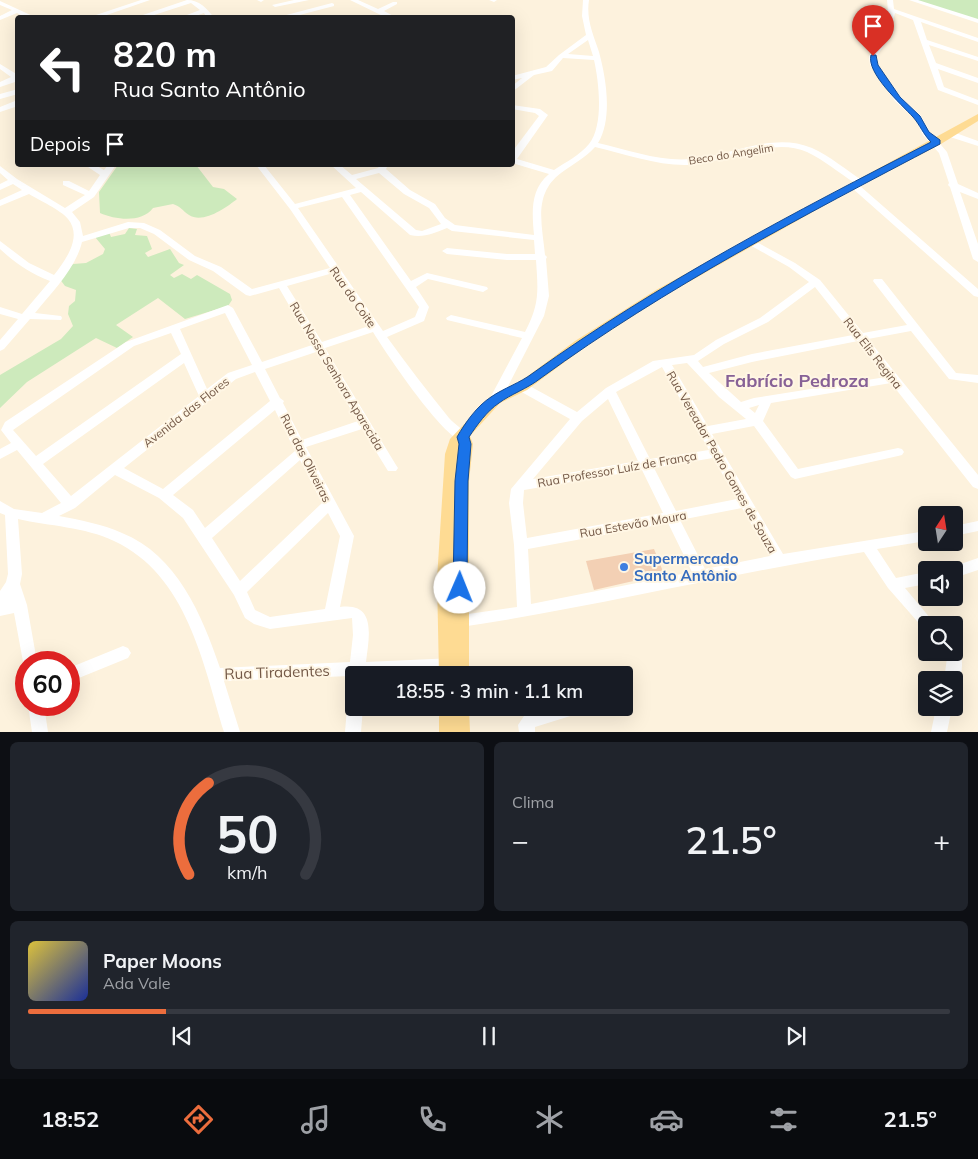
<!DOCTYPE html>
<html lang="pt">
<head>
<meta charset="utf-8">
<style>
	body { margin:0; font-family:Mulish,sans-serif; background:#20242c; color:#f1f3f6; height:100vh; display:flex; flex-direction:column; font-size:19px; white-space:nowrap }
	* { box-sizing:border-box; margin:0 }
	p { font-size:16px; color:#9ea1a6 }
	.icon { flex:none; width:28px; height:28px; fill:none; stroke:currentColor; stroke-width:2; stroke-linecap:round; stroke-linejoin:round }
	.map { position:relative; height:732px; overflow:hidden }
	.drawer { display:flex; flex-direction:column; gap:10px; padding:10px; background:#0d0f14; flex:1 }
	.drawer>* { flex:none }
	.banner { position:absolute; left:15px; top:15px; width:500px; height:152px; border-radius:5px; box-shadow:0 5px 20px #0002; background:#202124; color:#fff; overflow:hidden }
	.needle { width:32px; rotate:12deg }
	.buttons { position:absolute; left:918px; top:506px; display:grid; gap:10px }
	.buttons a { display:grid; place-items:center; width:45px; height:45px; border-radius:5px; background:#171b24; box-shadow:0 5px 20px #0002; font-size:25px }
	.speed { position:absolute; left:15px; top:651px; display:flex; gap:10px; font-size:25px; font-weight:700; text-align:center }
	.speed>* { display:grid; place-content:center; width:65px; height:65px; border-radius:50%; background:#171b24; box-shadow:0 5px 20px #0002; line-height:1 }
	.speed .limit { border:8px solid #d22; background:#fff; color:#111 }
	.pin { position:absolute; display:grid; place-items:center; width:42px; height:42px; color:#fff; margin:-51px -21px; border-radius:50% 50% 50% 0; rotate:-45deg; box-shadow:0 0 5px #0007 }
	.pin .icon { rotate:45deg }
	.me { position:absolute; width:55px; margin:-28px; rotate:1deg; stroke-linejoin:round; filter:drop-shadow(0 0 4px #0008) }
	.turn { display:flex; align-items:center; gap:18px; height:105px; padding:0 15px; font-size:22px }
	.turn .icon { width:65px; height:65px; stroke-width:2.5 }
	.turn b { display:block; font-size:35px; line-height:42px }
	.then { display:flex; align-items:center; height:48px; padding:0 15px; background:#0003; gap:10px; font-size:19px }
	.big { font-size:38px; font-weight:600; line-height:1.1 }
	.drawer .tile { flex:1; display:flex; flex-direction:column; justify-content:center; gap:8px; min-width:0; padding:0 18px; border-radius:8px; background:#20242c }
	.drawer .dial { align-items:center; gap:0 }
	.dial svg { height:130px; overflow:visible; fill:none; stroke:#363941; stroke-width:7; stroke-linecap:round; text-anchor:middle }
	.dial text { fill:#f1f3f6; stroke:none }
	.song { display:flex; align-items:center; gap:15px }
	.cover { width:60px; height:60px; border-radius:8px; background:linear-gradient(135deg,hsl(50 70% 55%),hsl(230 70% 35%)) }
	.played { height:5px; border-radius:2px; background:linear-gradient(90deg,#ec6d3d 15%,#363941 15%) }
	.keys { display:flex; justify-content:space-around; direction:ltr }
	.heat { display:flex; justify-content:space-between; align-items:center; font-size:28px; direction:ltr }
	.drawer .tiles { flex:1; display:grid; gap:10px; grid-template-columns:1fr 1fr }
	.tile:last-child { grid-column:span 2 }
	.trip { position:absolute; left:345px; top:666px; width:288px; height:50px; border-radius:5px; background:#171b24; box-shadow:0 5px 20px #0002; font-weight:600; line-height:50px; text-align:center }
	.dock { display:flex; height:80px; justify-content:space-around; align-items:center; background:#090b0e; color:#9ea1a6 }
	.dock .icon { width:35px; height:35px }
	.dock .active { color:#ec6d3d }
	.dock b { font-size:22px; color:#f1f3f6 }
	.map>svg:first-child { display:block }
	.green { fill:#cdeabc }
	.building { fill:#f3d0b4 }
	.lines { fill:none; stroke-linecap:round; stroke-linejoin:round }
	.minor { fill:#fff; fill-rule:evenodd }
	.major { fill:#fedb93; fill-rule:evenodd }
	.route { fill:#1a73e8; stroke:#114b97 }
	.shop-dot { fill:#3f7fe0; stroke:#fff6e4; stroke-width:2 }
	.labels { text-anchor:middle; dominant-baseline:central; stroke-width:4; stroke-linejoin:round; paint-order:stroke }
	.far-street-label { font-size:11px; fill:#735846; stroke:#fff6e4 }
	.street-label { font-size:12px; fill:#735846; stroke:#fff6e4 }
	.near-shop-label { font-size:15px; font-weight:bold; fill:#366cbe; stroke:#fff6e4; text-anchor:start }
	.near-street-label { font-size:15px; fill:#735846; stroke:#fff6e4 }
	.district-label { font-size:18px; font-weight:bold; fill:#876196; stroke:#fff6e4 }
</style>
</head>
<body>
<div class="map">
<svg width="978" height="732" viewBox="0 0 978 732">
	<rect width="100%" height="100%" fill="#fdf2dd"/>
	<path class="green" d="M915,0h63v21z
		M118,165h78l17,22 11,2 13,10c-11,9 -34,25 -48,16 -6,-4 -9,-9 -16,-11l-20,4c-11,15 -37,12 -53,5l-1,-21z
		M129,228l8,1 -2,6 12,1 5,13 -7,4 3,4 22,-8 9,14 5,2 -14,10 4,3 8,-4 9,5 6,-4 33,19 2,6 -4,6 -43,13 -27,-21 -42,27 17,12 -16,11 -21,-10 -69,44 -27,26v-33l61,-36 12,-13 -5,-12 1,-8 6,-5 1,-11 -11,-4 -6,-8 14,-14 13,-1 17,-9 2,-5 -10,-12 14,-5 2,5 14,-3z"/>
	<path class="building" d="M654,549l10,25 -70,16 -8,-29z"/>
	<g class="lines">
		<path class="minor" d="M141,0h9l-52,18h-11z
			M187,0c12,0 20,8 27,18h-7l-3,-5 -14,5h-11l21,-8 -9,-7 -46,15h-11z
			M257,0h7l-3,2z
			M294,0h15l-34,7 -3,-2z
			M350,0h8l20,9 15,-7h4v2l-13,7 13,7h-10z
			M489,0h8l-3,2z
			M583,0h6c-3,19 4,34 10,52 7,26 14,66 -1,91 31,7 62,19 94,16 38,-3 81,-28 120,-11 18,8 34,22 51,33v4l-3,1 118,103v8l-4,-1 -122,-108 -1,-2 4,-3c-16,-10 -31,-23 -48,-31 -35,-16 -82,11 -118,13 -32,1 -63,-11 -94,-18 -10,11 -22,17 -34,26 -28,21 -19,51 -16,82l2,2 -1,2 3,37 -5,20 -43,84 -6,4 -6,-4 33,-62 -75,-18 -1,-2 5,-3 74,17c15,-29 13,-41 11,-72h-29l-60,-6 -5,-3 5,-3 60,6h28l-1,-14 -82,-9 -5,-3c-13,5 -23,10 -37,7l-49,-43 -11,3 61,86 16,-8 60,14 1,2 -5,3 -55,-13 -12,8 13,20 -5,14 -37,16c20,28 41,55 62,81 6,7 15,11 20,19l-2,3c-3,1 -4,2 -7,0 -20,-7 -75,-88 -87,-108l-48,16 71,117 2,3 -2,3h-8l-26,-42 -56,18 48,89 -14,71c37,-5 29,30 26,55l88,-4 5,2 3,5 -3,5 -5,2 -100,3v6l-4,-5 -126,5 16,51h-16c-21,-69 -37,-157 -110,-191 -29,-14 -65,-15 -96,-22l4,55 -2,10 7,21 10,57h-11v6l-2,-1 -10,-54 -14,3v-25l6,-9 2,-8 -3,-59 -5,-2v-12l14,8 28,4 19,-10 -44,-53 -17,9v-10l11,-6 -10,-13 4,-8 121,-80 102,-37 5,3 29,54 50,-17 -33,-57 -29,8 -4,-1 -33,-24 -24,-11 -35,-26 -14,-6h-11l-47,14c-6,26 -30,50 -47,71l26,3 1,2 -1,2 -31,-1 -26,30 -4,2v-11l18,-21 -18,-5v-7l22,7 28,-33c-19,-7 -35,-18 -50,-32v-8l29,22 25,12c11,-14 29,-38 14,-56 -7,-9 -29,-19 -39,-25l-29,12v-6l22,-10 -9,-6 -13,6v-6l8,-4 -8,-7v-7l17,13 48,29 20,-13 -22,-10v-4h6l20,10 11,-16 -15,-10h10l9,5 4,-5h8l-22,32 -22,15 8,10 3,14 45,-14 16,1 16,7 35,26 26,11 31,22 78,-21 -40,-59 -34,-44h8l31,39 61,-16 -25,-23h9l12,10 26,-7 2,-3h8l-2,4 24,21 25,14 10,14 10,7 79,10c-2,-23 -4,-45 15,-61l-37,-11v-11l27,-36 -4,-3 -23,-4v-4l28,4 8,6 -31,44 37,11c12,-8 26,-15 35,-26 15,-19 10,-62 5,-84l-31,-2 -11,13 -18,4 -22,17v-6l10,-8 -10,2v-4l34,-9 13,-12 27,-20 -4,-19zM588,40l5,16 -25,-2zM379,173l25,21 25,14 12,16 -19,7 -6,-1 -60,-51zM342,197l77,110 -4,10 -32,14 -85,-123zM333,273l36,53 -47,16 -35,-56zM225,313l27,52 -24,8 -21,16 -27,-60zM171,333l10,21 -145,102 -23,-26 121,-84zM316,352l42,69 -56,19 -19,-37 1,-2 -4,-3 -15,-29zM184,363l15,33 -128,100 -28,-32zM255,372l15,29 -107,88 -39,-21 112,-89zM275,410l20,41 -90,77 -12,-18 -20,-15zM300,460l22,43 -82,78 -28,-43zM115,475l44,23 24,20 51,77 11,23 9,6 16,5 82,-11 1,17 -3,27 -130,6c-18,-53 -43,-113 -98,-135 -20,-9 -42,-13 -63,-17l16,-8zM328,513l12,23 -15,73 -55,8 -15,-7 -8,-18z
			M887,0h6l1,9 84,29v4l-57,-20 6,18 51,17v4l-49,-16 7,18 42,15v5l-40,-14 6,18 34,13v5l-40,-15 -25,-70 -18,-7 -6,24 -12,19 1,9 23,32 20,19 9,16 17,20 11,32 20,9v6l-18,-7 18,52v18l-5,-3 -23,-72 -2,-2 1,-2 -10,-30 -16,-18 -8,-16 -20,-18 -25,-36 -1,-9c15,-21 21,-30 18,-56z
			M909,0h9l60,19v4z
			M0,1l37,17h-10l-10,-5 -17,7v-4l12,-6 -12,-5z
			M332,3l2,1v2l-46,12h-13z
			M0,64l18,11v6l-18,6v-5l11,-5 -11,-8z
			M18,89v5l-18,5v-5z
			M15,101h3v5l-18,6v-5z
			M947,132h6l25,9v5l-31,-10z
			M751,239l44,24 25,17 43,53 44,-8 -34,-44 1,-2h8l74,94 22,2v8l-29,-4 -38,-48 -43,8 110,136v14l-5,-2 -82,-104 -120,20 -8,18 35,48 100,-21 4,1 2,3 -2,3 -4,1 -103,23 -4,-2 -37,-51 -42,8 71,120 143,-23v10l-49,8 19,29 30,-6v12l-21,4 31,37h-10v5l-2,-1 -36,-41 -24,-36c-137,22 -272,56 -410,76l-5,-2 -2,-4 2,-4 5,-2 63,-9 -3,-62 -5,-42 2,-14 59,-70 -52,-29 -2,-3 2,-3h8l51,28 29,-24 47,-27 41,-6 22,-15 44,-22 49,-36 -20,-15 -41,-23v-4zM815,287l38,48 -101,19 -49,13 -5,-6 26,-17 44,-22zM858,341l28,36 -132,21 -13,4 -32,-29 43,-11zM687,363l32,34 27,22 -38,7 -36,-61zM662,367l47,83 -59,9 -34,-67zM608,399l30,62 -105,18 49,-58zM759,405l-4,8 -6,-5zM713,458l24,41 -61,12 -22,-43zM642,470l21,43 -136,25 -4,-35 1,-13zM742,508l28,48 -65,13 -25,-49zM668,523l24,49 -161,32 -3,-55z
			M978,521v10l-24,5v-10z
			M978,558v12l-24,8v-8h-6l1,-2z
			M123,646l5,2 3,5 -3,5 -59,24v-14z
			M954,646l4,1c6,12 5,26 -1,38l-3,1v-6h-10l3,-22 -1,-6h8z
			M354,701v7h9l-2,24h-16l2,-24 2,-5z
			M28,705h16l4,27h-16z
			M551,708h31l-2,5 -45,14v5h-16l-1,-7 6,-9z
			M936,708h16l-5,24h-16z"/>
		<path class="major" d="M978,114v7l-37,23 -100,52 -177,100 -79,51 -58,43 -27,13 -30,33 3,8 -4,37v194h-30l-2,-96 8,-125 5,-15 40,-42 27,-13 58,-43 81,-51z
			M439,708h30l1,24h-31z"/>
	</g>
	<path class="route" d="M871,55h5l2,10 22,32 20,19 9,16 11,8v4c-137,72 -274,143 -399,234 -14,11 -30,16 -42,25 -12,8 -22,22 -30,34l2,7 -3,37 -1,107 -2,4 -5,2 -5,-2 -2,-4 2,-107 4,-37 -2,-7c8,-14 20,-31 34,-40 13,-9 29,-14 42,-24 125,-90 262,-161 398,-231 -8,-8 -11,-17 -18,-25 -12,-13 -47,-44 -42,-62z"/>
	<circle class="shop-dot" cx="624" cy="567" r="5"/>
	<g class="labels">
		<g class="far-street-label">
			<text transform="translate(731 154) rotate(-9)">Beco do Angelim</text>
		</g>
		<g class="street-label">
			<text transform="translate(353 297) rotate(55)">Rua do Coite</text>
			<text transform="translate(873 353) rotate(52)">Rua Elis Regina</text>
			<text transform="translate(337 376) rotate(59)">Rua Nossa Senhora Aparecida</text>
			<text transform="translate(186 412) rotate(-38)">Avenida das Flores</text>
			<text transform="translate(306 458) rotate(63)">Rua das Oliveiras</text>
			<text transform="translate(722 462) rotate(60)">Rua Vereador Pedro Gomes de Souza</text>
			<text transform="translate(617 469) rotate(-10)">Rua Professor Luíz de França</text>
			<text transform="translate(633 524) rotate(-10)">Rua Estevão Moura</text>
		</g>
		<g class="near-shop-label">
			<text x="634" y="558">Supermercado<tspan x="634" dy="17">Santo Antônio</tspan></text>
		</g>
		<g class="near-street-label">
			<text transform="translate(277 672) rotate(-2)">Rua Tiradentes</text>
		</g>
		<g class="district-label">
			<text x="797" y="380">Fabrício Pedroza</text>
		</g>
	</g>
</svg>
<div class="buttons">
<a><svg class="needle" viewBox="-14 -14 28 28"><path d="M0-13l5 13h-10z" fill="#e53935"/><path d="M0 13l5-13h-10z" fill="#9ea1a6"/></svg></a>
<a><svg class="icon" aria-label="sound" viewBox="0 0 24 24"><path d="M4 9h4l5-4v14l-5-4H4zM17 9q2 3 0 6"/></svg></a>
<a><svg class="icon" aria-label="search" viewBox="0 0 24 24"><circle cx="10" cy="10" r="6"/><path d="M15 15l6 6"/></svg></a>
<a><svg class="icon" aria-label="layers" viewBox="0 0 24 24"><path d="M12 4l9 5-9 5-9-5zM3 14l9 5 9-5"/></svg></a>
</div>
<div class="speed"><div class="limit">60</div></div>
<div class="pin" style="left:873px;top:56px;background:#d93025"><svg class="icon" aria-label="arrive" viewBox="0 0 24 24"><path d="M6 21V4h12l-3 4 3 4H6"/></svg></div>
<svg class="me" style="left:460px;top:588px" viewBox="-20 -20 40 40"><circle r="19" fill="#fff"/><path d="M0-13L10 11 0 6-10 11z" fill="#1a73e8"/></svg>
<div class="trip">18:55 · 3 min · 1.1 km</div>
<div class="banner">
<div class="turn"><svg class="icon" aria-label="left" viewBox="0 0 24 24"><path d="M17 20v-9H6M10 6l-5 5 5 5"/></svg><div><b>820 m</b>Rua Santo Antônio</div></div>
<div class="then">Depois<svg class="icon" aria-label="arrive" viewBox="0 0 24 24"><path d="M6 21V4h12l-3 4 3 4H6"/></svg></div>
</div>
</div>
<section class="drawer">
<div class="tiles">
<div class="tile dial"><svg viewBox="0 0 100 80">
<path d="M14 69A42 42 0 1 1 86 69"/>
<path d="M14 69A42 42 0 0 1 26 13" stroke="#ec6d3d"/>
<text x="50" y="56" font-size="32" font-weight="700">50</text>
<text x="50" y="72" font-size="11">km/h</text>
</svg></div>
<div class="tile"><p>Clima</p>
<div class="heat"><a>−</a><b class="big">21.5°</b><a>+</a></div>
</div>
<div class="tile">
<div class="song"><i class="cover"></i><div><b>Paper Moons</b><p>Ada Vale</p></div></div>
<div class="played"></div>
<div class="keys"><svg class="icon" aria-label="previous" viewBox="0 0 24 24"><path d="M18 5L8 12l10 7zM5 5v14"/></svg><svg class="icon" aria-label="pause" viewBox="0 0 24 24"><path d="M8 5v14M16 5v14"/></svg><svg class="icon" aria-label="next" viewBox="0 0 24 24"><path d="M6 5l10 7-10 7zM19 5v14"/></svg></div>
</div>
</div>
</section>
<nav class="dock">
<b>18:52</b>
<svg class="icon active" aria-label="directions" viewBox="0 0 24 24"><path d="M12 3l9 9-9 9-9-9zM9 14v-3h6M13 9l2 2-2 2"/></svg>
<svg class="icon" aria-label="music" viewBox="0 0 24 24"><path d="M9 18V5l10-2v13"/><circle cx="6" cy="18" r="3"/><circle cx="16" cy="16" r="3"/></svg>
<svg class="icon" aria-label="phone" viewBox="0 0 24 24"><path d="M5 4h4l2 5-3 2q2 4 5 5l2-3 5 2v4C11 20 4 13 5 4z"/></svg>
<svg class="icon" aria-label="climate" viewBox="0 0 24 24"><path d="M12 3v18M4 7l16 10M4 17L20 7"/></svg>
<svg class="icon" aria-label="car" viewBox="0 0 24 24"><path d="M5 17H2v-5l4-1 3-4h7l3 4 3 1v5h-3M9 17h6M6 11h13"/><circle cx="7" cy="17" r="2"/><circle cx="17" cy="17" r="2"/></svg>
<svg class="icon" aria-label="filters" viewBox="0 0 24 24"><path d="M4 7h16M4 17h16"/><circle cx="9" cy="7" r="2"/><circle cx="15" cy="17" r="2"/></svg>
<b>21.5°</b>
</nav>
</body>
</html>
